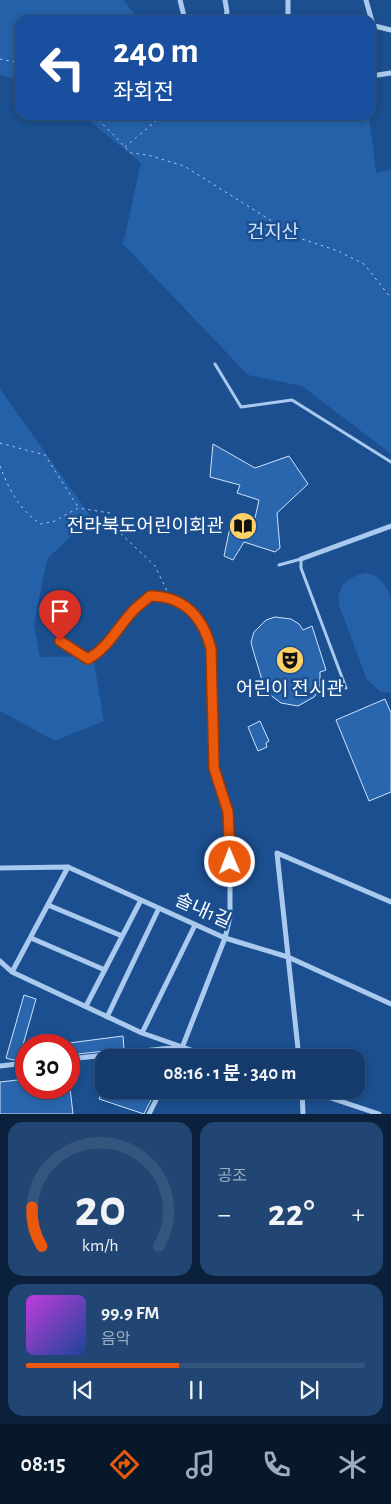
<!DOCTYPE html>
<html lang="ko">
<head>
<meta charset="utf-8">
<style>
	body { margin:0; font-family:"Alegreya Sans","Noto Sans KR",sans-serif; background:#214673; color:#f1f3f6; height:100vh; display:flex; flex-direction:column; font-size:19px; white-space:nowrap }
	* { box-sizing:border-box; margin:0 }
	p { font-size:16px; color:#9dadc1 }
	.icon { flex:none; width:28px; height:28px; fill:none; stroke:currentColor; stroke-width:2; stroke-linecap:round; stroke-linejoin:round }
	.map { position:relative; height:1114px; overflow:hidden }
	.side { display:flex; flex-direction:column; gap:8px; padding:8px; background:#0b203b; flex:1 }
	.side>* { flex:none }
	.banner { position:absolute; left:15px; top:15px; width:361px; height:105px; border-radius:15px; box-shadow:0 2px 8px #0003,0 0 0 1px #33557e; background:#1a4fa0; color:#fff; overflow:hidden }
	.speed { position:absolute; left:15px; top:1034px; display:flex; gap:10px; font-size:25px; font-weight:700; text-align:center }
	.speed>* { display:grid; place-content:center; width:65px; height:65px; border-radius:50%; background:#143b6b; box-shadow:0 2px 8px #0003,0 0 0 1px #33557e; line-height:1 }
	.speed .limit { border:8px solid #d22; background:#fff; color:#111 }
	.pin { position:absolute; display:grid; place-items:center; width:42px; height:42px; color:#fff; margin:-51px -21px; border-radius:50% 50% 50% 0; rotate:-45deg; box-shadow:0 0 5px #0007 }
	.pin .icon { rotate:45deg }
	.me { position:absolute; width:55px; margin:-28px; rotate:359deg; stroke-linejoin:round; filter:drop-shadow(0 0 4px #0008) }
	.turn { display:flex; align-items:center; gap:18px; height:105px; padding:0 15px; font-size:22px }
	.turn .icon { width:65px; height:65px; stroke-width:2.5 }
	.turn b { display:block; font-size:35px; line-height:42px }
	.big { font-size:38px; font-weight:700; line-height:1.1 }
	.side .tile { flex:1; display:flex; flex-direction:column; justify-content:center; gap:8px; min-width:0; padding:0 18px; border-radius:15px; background:#214673 }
	.side .dial { align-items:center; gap:0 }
	.dial svg { height:130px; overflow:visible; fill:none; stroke:#33557e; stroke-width:7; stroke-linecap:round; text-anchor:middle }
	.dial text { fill:#f1f3f6; stroke:none }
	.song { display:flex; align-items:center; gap:15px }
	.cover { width:60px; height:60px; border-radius:8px; background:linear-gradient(135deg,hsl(290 70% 55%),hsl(220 70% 35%)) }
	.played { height:5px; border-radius:2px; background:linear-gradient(90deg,#ea580c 45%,#33557e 45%) }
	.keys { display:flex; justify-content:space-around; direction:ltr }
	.heat { display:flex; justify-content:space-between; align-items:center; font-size:28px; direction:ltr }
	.side .tiles { flex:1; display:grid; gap:8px; grid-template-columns:1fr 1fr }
	.tile:last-child { grid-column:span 2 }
	.trip { position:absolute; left:95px; top:1049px; width:270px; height:50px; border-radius:15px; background:#143b6b; box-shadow:0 2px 8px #0003,0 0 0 1px #33557e; font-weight:700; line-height:50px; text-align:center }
	.tab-bar { display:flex; height:80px; justify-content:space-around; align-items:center; background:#08182b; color:#9dadc1 }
	.tab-bar .icon { width:35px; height:35px }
	.tab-bar .on { color:#ea580c }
	.tab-bar b { font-size:22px; color:#f1f3f6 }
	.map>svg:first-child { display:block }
	.green { fill:#2461a8 }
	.building { fill:#2a66ad; stroke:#cfe3fa }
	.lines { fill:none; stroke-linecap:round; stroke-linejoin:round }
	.path { stroke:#a9c9ee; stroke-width:1; stroke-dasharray:2.5 4; stroke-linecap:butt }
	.lane { stroke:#a9c9ee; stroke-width:3 }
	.street { stroke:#a9c9ee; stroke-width:5 }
	.route-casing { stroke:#983908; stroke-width:12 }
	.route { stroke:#ea580c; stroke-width:9 }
	.labels { text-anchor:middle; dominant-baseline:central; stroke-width:5; stroke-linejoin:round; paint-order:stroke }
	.park-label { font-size:19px; fill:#cfe3fa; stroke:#1b4f8f }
	.poi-label { font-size:19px; fill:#fff; stroke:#1b4f8f; text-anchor:end }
	.street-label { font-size:19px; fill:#fff; stroke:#1b4f8f }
</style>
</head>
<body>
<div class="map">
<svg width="391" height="1114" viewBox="0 0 391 1114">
	<rect width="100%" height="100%" fill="#1b4f8f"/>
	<path class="green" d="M0,0h124l14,20h-118v60l-20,-5z
		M82,115h287l7,58 15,-3v284l-89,-68 -54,-11 -125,-131 18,-81z
		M0,389l91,128 -44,42 -13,65 6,33 53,-1 11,65 -49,20 -55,-30z
		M367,573c14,3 19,12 24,25v95l-10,-1 -14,-12 -28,-75c-2,-20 9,-29 28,-32z"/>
	<path class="building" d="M213,444l42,24 34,-12 19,28 -31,29 3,35 -5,4 -31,-10 -11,18 -9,-4 8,-38h23l4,-18 -22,-7 3,-8 -30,-8z
		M275,617l16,2 8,5 4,6 9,-4 14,44 -6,2v17l-6,8 -16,9 -17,-3 -12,-9 -4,-4 -12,-40 -2,-8 3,-10 12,-12z
		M385,699l6,14v79l-22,9 -33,-81z
		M260,721l9,20 -3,2 1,4 -9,4 -10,-24z
		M24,995l12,4 -17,60 -6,1 -7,-2z
		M123,1036l1,13 -55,6v-12z
		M26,1079v9h44l3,26h-73v-32z
		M103,1090h34l16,6 -9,18 -45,-15z"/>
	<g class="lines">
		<path class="path" d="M0,59l20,4
			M94,115l37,38 17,2 36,11 115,72 39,13 26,13 27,34
			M125,147l38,-32
			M0,443l45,12 33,52
			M0,466c8,22 20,45 41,58l14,-3 23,-13 32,5 7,17 38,36 12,25"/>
		<path class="lane" d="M215,364l26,43 51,-7 99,62
			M279,565l22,-6v9l45,120"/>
		<path class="street" d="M180,0l5,20
			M366,0l7,25
			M225,20l2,-8 -2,-12
			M288,20v-20
			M371,25l20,5
			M371,76l20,-3
			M301,559l90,-33
			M60,641l28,18c21,-12 29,-31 45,-48 5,-6 12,-10 17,-15 34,0 52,22 61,53l3,119 14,44 2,30v75l-5,21 -47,120
			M0,868l68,-1 157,71 63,19 103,47
			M48,905l74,31
			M31,938l74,32
			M0,961l12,11 130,61 72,25
			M12,972l56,-105
			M86,1006l55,-106
			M107,1017l52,-109
			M142,1033l53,-108
			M299,1058l-22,-205 114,49
			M69,1059l111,-12
			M0,1066l26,-3
			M302,1090l1,24
			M307,1090l72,24
			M149,1114l12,-24"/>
	</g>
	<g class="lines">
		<defs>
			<path id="route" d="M60,641l28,18c21,-12 29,-31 45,-48 5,-6 12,-10 17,-15 34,0 53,21 61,53l3,119 14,44 2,50"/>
		</defs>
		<use href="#route" class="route-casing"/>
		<use href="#route" class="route"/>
	</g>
	<defs>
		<symbol id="library-disc" viewBox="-11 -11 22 22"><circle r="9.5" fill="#ffd166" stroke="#1b4f8f"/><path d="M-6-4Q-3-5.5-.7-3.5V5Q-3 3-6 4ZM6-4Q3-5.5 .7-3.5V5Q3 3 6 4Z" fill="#111"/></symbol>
		<symbol id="theatre-disc" viewBox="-11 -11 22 22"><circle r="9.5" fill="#ffd166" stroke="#1b4f8f"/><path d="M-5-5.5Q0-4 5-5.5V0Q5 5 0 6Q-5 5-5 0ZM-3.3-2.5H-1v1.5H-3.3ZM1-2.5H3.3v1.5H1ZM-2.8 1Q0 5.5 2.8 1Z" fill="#111"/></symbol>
	</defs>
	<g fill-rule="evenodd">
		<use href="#library-disc" x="227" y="510" width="32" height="32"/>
		<use href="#theatre-disc" x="274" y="644" width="32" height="32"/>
	</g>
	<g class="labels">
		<g class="park-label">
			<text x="273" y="232">건지산</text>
		</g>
		<g class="poi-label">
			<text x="224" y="526">전라북도어린이회관</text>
			<text x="290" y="689" text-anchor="middle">어린이 전시관</text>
		</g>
		<g class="street-label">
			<text transform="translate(203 911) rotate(24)">솔내1길</text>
		</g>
	</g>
</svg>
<div class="speed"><div class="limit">30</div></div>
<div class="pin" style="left:60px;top:641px;background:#d93025"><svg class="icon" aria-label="arrive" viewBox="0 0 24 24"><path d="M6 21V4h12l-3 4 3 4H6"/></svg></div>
<svg class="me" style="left:230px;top:862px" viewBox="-20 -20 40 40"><circle r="17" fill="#ea580c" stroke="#fff" stroke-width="3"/><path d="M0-11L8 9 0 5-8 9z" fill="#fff"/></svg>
<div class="trip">08:16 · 1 분 · 340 m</div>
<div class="banner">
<div class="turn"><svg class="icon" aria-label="left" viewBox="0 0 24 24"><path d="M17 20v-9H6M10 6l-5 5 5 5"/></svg><div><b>240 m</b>좌회전</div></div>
</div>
</div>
<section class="side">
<div class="tiles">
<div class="tile dial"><svg viewBox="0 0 100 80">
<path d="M14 69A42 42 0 1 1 86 69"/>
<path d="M14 69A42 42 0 0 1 8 45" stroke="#ea580c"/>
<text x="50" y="56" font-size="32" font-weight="700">20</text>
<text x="50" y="72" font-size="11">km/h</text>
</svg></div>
<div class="tile"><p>공조</p>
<div class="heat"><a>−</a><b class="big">22°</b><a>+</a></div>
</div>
<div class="tile">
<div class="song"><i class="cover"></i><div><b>99.9 FM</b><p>음악</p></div></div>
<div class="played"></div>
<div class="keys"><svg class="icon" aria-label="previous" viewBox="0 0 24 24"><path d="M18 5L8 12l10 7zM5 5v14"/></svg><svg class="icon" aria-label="pause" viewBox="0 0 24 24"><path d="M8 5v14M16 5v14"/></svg><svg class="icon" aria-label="next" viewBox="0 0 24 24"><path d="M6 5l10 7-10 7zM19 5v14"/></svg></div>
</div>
</div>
</section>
<nav class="tab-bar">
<b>08:15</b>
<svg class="icon on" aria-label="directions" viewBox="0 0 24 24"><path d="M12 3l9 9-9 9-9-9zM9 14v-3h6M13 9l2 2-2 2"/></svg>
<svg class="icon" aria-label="music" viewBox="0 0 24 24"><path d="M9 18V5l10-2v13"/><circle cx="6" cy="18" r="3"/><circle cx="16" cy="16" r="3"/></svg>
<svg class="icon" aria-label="phone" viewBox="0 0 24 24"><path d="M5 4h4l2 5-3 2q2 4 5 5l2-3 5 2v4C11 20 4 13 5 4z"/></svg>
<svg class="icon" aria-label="climate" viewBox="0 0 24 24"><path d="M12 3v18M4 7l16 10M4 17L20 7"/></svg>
</nav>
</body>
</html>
